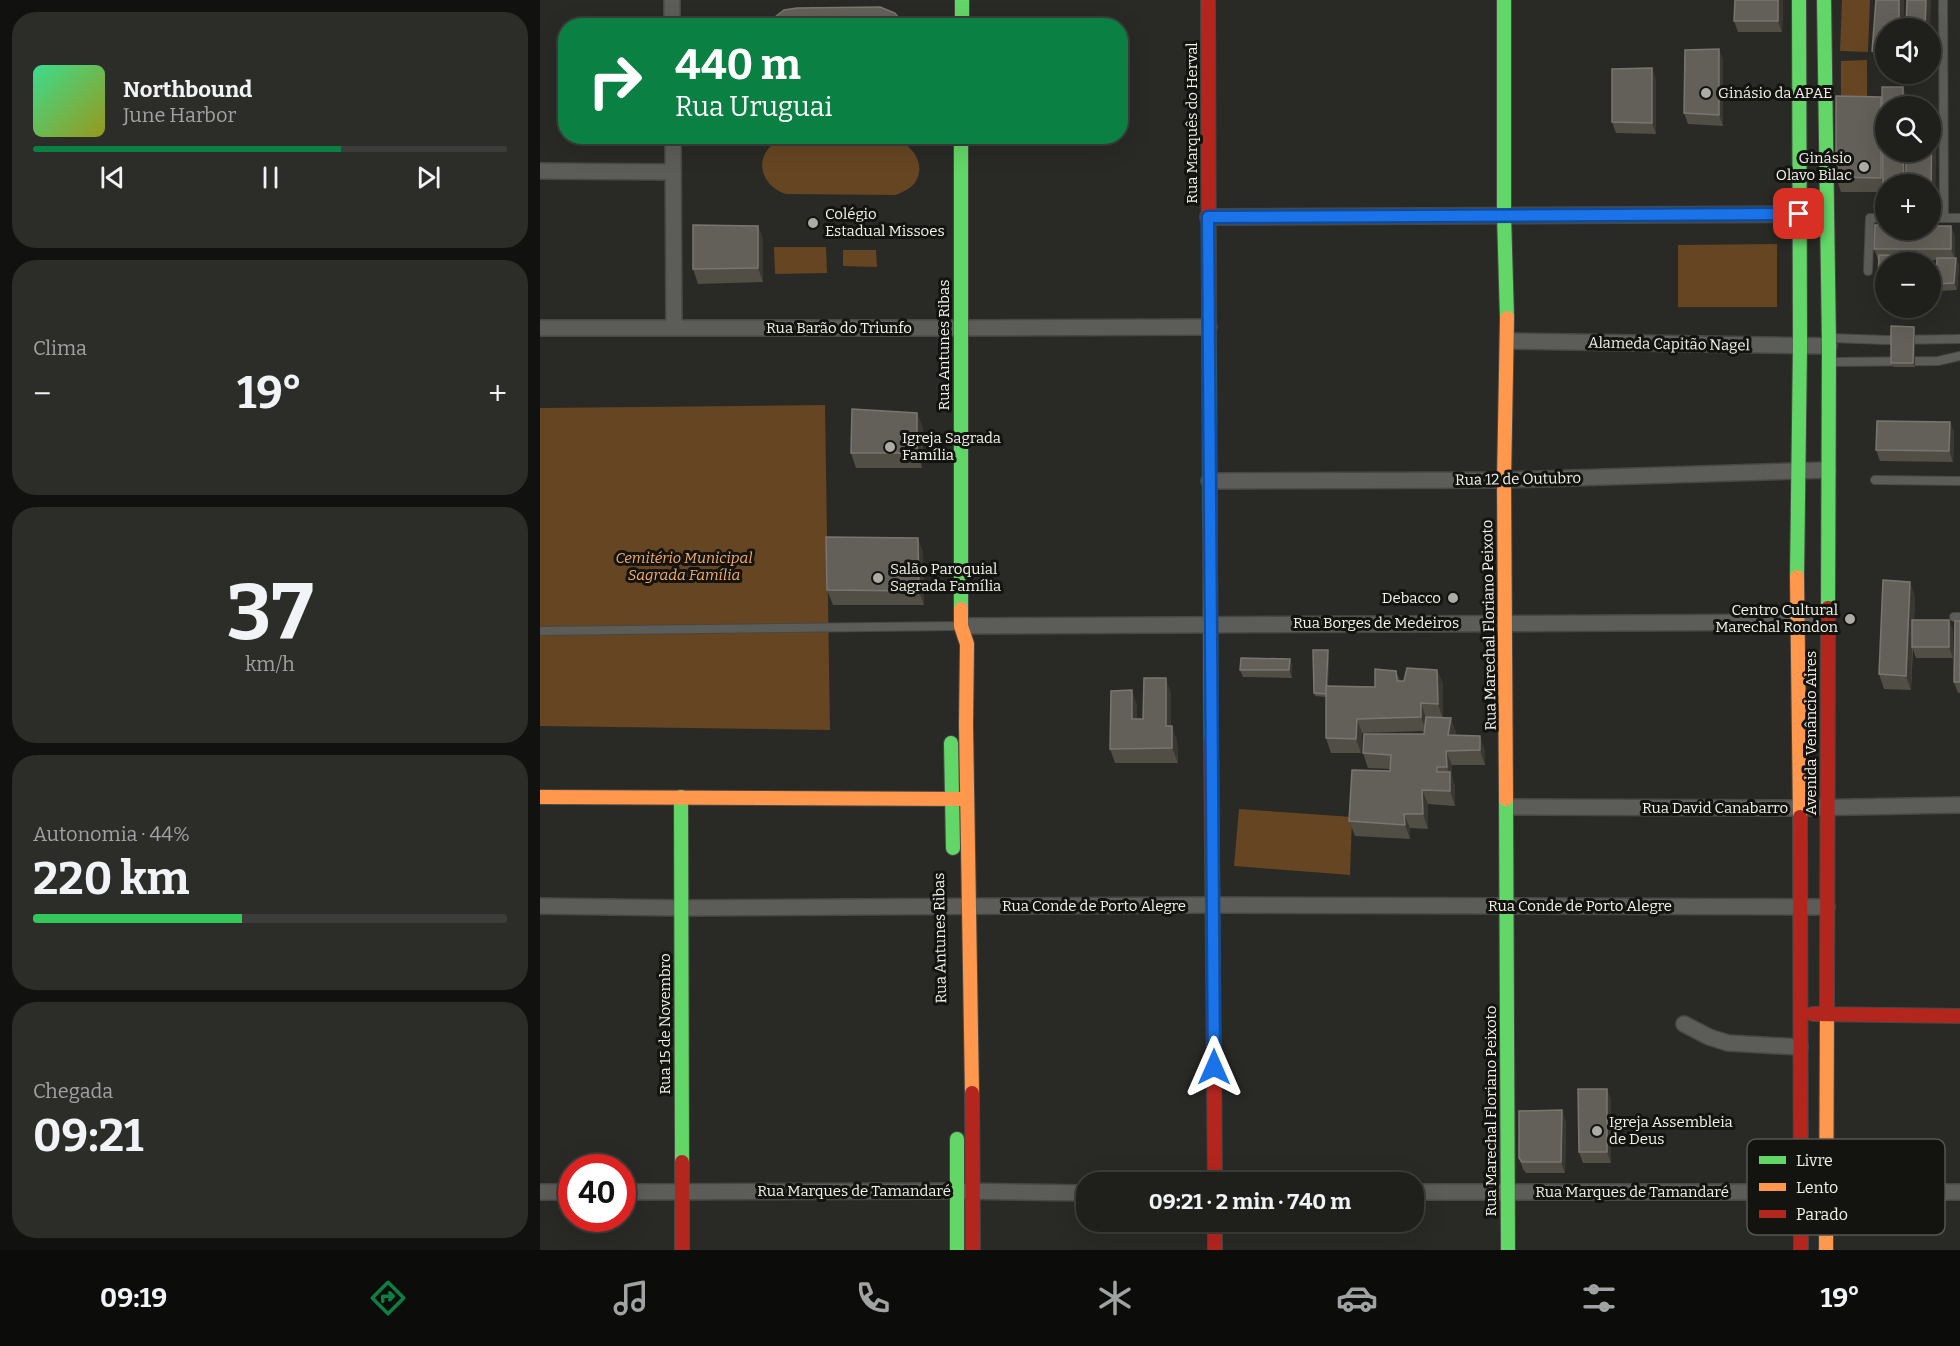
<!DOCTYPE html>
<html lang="pt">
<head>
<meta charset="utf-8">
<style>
	body { margin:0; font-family:Bitter,serif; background:#2c2c29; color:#f1f3f6; height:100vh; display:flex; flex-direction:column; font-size:22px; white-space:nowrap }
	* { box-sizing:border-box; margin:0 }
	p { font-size:20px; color:#a1a2a3 }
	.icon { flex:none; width:33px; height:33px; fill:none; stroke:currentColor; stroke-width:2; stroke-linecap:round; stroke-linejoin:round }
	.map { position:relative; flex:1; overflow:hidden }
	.drawer { display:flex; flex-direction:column; gap:12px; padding:12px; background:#11110f; width:540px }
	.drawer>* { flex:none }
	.guide { position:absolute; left:18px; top:18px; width:570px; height:126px; border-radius:24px; box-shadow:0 6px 24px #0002,0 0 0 2px #3c3d3b; background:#0b8043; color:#fff; overflow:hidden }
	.tools { position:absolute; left:1335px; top:18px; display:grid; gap:12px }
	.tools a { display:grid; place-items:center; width:66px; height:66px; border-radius:50%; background:#1f1f1c; box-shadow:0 6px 24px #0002,0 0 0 2px #3c3d3b; font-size:30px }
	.speed { position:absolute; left:18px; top:1154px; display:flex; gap:12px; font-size:30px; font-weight:700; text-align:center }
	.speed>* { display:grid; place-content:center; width:78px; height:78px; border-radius:50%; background:#1f1f1c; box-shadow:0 6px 24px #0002,0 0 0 2px #3c3d3b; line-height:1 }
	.speed .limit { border:9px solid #d22; background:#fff; color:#111 }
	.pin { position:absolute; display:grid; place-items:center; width:51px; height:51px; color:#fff; margin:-26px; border-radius:12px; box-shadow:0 3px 9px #0006 }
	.me { position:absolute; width:66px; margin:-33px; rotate:0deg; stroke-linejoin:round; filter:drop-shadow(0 0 4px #0008) }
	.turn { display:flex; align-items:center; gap:21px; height:126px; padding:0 18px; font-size:27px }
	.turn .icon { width:78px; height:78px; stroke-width:2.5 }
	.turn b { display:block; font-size:42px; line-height:51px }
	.big { font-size:45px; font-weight:700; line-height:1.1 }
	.drawer .tile { flex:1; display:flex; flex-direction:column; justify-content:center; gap:9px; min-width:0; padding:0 21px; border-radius:24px; background:#2c2c29 }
	.drawer .dial { align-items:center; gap:0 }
	.dial b { font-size:78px; line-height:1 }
	.song { display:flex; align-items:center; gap:18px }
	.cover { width:72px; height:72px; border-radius:9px; background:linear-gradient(135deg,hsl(150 70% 55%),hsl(60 70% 35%)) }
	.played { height:6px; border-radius:3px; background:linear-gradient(90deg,#0b8043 65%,#3c3d3b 65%) }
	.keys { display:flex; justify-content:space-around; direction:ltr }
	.heat { display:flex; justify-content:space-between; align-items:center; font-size:33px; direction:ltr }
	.charge { height:9px; border-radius:4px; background:linear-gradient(90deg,#34c759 44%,#3c3d3b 0) }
	.trip { position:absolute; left:536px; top:1172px; width:348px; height:60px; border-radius:24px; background:#1f1f1c; box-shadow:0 6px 24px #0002,0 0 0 2px #3c3d3b; font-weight:700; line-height:60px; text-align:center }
	.tabs { display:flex; height:96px; justify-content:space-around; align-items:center; background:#0c0c0b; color:#a1a2a3 }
	.tabs .icon { width:42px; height:42px }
	.tabs .on { color:#0b8043 }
	.tabs b { font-size:27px; color:#f1f3f6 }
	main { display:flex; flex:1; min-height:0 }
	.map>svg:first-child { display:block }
	.green { fill:#664522 }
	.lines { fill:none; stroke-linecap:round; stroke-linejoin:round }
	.lane-casing { stroke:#474743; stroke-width:10 }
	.street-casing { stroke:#474743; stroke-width:18 }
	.fast-casing { stroke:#474743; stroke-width:16 }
	.slow-casing { stroke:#474743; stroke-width:16 }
	.jam-casing { stroke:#474743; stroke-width:16 }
	.lane { stroke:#5c5c59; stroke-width:8 }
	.street { stroke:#5c5c59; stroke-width:15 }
	.fast { stroke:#63d668; stroke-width:14 }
	.slow { stroke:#ff974d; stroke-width:14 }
	.jam { stroke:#b3261e; stroke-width:14 }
	.wall { fill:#514e46 }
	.shaded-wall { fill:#3a3832 }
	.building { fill:#626058; stroke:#79766f; stroke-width:1.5 }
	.route-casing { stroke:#114b97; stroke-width:15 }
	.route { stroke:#1a73e8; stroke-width:10 }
	.poi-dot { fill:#acaba6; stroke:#13130f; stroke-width:2 }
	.labels { text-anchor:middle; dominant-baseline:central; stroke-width:6; stroke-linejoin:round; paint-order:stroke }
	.poi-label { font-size:15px; fill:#f2f1ec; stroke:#13130f; text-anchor:start }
	.street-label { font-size:15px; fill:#f2f1ec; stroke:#13130f }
	.park-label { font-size:15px; font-style:italic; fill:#f9ac62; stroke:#13130f }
	.key { fill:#13130f; stroke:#565651; stroke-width:1.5 }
	.key-label { font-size:16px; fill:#f2f1ec }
</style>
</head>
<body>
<main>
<section class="drawer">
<div class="tile">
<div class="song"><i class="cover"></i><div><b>Northbound</b><p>June Harbor</p></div></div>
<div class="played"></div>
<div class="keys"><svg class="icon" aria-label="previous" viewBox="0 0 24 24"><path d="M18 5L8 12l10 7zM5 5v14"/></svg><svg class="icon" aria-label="pause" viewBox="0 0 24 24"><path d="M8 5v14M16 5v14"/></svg><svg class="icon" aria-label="next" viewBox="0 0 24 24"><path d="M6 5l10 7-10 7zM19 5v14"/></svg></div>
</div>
<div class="tile"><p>Clima</p>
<div class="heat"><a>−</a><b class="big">19°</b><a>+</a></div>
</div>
<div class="tile dial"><b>37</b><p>km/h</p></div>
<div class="tile"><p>Autonomia · 44%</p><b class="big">220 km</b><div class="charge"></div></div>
<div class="tile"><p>Chegada</p><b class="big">09:21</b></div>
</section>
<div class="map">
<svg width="1420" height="1250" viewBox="0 0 1420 1250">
	<rect width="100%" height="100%" fill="#292925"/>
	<path class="green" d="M1302,0h28l-2,52 -28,-1z
		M1327,60v51h-26v-50z
		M247,137h104c18,5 36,24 25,44 -4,7 -13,11 -20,14l-110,-1c-24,-7 -33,-35 -12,-51 4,-3 9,-4 13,-6z
		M1237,244v63h-99v-62z
		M234,247h52l1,26 -52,1z
		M303,250h33l1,17 -34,-1z
		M285,405l5,325 -290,-4v-318z
		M699,809l113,8 -2,58 -116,-9z"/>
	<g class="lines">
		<defs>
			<path id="lane" d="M1403,0l1,218
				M1390,218h30
				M1328,271l2,-53h16
				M1290,338l55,2 75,-1
				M1291,362l107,-1 22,-5
				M1335,480l85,1
				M1414,617h6
				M0,631l418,-5"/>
			<path id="street" d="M132,0v26
				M133,136l1,191
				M0,171l133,1
				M668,217l618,-3
				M0,328h420l249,-1
				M968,341l321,5
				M669,481l295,-1 324,-10
				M421,626l866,-4
				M967,807l293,1 160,-3
				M0,906l142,2 531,-3 614,2
				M1144,1024l25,13 19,6 72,4
				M0,1192h32
				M82,1192l334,-1 130,2
				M873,1192h547"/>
			<path id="fast" d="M422,0v26
				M964,0v215l3,103
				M1284,0l5,346 -1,262
				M421,136v473
				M669,330l2,410
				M1257,577l3,-231 -1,-346
				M411,743l2,105
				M141,797l1,365
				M966,799l2,451
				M417,1139v111"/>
			<path id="slow" d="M1257,577l3,240
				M421,609v17l6,18 -1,81 6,368
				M0,797l424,2
				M966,799l-2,-319 3,-162
				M1286,1250l1,-242"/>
			<path id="jam" d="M668,0l1,330
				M671,740l4,442
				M1260,817l1,433
				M1287,1008l1,-400
				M1273,1014l147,2
				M432,1093l1,157
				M142,1162v88
				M675,1221v29"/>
		</defs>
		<use href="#lane" class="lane-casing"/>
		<use href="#street" class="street-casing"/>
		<use href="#fast" class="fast-casing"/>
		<use href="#slow" class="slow-casing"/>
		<use href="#jam" class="jam-casing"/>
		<use href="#lane" class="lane"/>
		<use href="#street" class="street"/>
		<use href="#fast" class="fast"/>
		<use href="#slow" class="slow"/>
		<use href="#jam" class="jam"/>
	</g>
	<path class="wall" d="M1195,0h48l-1,32h-44l-4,-11z
		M1336,0h28v28h-18v38h-8l-6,-15z
		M1179,49l4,11v66l-35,-2 -4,-11z
		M1116,79v55l-40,-1 -4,-11z
		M1367,98v8h-21v46l46,-37 4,11 -1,75h-5v-17h-44v10l-1,-2h-44l-5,-15 46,-77z
		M164,136h20l-2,6 -7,2 -6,-2z
		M218,226l5,14v42l-65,2 -5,-15z
		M1411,226l4,11v21l4,7 -2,25 -18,1 -3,-7 1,-24h-17l1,2h-35v27h-4l-4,-11 1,-18h-1l-4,-11z
		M1374,327l1,4v36h-22l-2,-4z
		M1410,422l4,11 -1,29 -73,-1 -4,-11z
		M383,427l-1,41h-66l-5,-15z
		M383,552l1,53h-91l-6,-15z
		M1375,596l-1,24h35l4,11v27h-37l-3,-9 -2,41 -27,-1 -5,-15z
		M1420,621v72h-2l-4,-11z
		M789,653l-1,33 47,1 21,-16 4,10h4l33,-11 6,14v33l13,15 -1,3 30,16v14h-33v12l3,10v19l-27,-2v25l-18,-1v11l-55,-3 -6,-15 41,-50v-2l-22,-1 -5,-15 61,-19 1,-3 -63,2 -1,20h-30l-5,-15v-41l-11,-1 -1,-3z
		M750,659l2,7v12l-49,-1 -3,-7z
		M631,693v33l6,15 1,22h-63l-5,-14 27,-44v14h6z
		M1067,1089l4,11v63h-28l-4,-11z
		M1026,1121l-1,52h-39l-3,-4 -4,-11z"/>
	<path class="shaded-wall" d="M1238,0h5l-1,32 -4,-11z
		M1359,0h5v28h-5z
		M1386,0h5l-1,28h-5z
		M1179,49l4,11v66l-4,-11z
		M1112,68l4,11v55l-4,-11z
		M1363,87l4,11v8h-4z
		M1341,97l5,11 -2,80 -3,-10z
		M1392,115l4,11 -1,75 -4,-11z
		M180,136h4l-2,6z
		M1363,152h4l1,32h-4z
		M218,226l5,14v42l-5,-14z
		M1411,226l4,11v23l-4,-11z
		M1416,258l3,7 -2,25 -3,-7z
		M1374,327l1,4v36l-2,-4z
		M377,413l6,14 -1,41 -5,-15z
		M1410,422l4,11 -1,29 -4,-11z
		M378,538l5,14 1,53 -5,-14z
		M1370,582l5,14 -2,51h-1l-1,43 -5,-14z
		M1409,620l4,11v27l-4,-11z
		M788,650l1,3 -2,44 -1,-3z
		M750,659l2,7v12l-3,-8z
		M897,670l6,14v35l-5,-15z
		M626,678l5,15v47l-5,-14z
		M592,690l5,15v29l-5,-15z
		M881,703l5,15v13l-5,-14z
		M911,718l5,14 -3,17 -5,-14z
		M817,719l5,14 -1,20 -5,-14z
		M632,726l5,15 1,22 -6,-15z
		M940,736l5,15v14l-5,-15z
		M906,751l6,14v12l3,10v19l-5,-15v-15l-3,-9z
		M882,790l6,14v25l-5,-15z
		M864,814l6,14v11l-5,-14z
		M1067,1089l4,11v63l-4,-11z
		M1022,1110l4,11 -1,52 -4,-11z"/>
	<path class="building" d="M1195,0h43v21h-44z
		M1336,0h23v28h-13v24l-14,-1z
		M1367,0h19l-1,28h-19z
		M340,7l15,6 10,13h-136l6,-9 9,-7 13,-2z
		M1179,49v66l-35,-2 1,-63z
		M1112,68v55l-40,-1v-53z
		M1342,87h21v19h-17v46h17l1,32h-18v4h-3z
		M1296,96l45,1v81l-45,-1z
		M1390,115h2l-1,75 -1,-6h-24v-32h24z
		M153,225l65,1v42l-65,1z
		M1335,225h11v5h44v-4h21v23h-77z
		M1339,255l39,1v6h-32v17l-8,-1z
		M1397,258h19l-2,25 -18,1z
		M1351,326l23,1 -1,36h-22z
		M312,409l65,4v40h-66z
		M1337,421l73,1 -1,29 -73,-1z
		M286,537l92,1 1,53 -92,-1z
		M1343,580l27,2 -4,94 -27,-2z
		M1372,620h37v27h-37z
		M1415,621h5v61h-6z
		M773,650h15l-2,44 -12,-1z
		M701,658l49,1 -1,11h-49z
		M867,668l30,2 1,34 -17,-1v14l-64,2 -1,20 -30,-1v-52l49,1v-18l21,2 1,10h7z
		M604,678h22v48h6v22l-62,1 1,-58 21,-1v29h11z
		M886,717l25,1 -3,17 32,1v14l-34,1 1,16h-10v5h13v19l-28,-1 1,24h-19l1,11 -56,-4 3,-51 38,1 1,-16 -28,-2 1,-19h60z
		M1038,1089h29v63h-28z
		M1022,1110l-1,52h-39l-3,-4v-47z"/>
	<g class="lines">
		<defs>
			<path id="route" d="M674,1067l-6,-850 591,-3"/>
		</defs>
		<use href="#route" class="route-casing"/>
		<use href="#route" class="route"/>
	</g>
	<g class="poi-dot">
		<circle cx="1166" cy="93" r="6"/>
		<circle cx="1324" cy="167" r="6"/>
		<circle cx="273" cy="223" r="6"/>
		<circle cx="350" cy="447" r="6"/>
		<circle cx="338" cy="578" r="6"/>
		<circle cx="913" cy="598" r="6"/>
		<circle cx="1310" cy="619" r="6"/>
		<circle cx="1057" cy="1131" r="6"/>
	</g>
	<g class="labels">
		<g class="poi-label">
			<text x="1178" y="93">Ginásio da APAE</text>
			<text x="1312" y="158" text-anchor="end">Ginásio<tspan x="1312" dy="17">Olavo Bilac</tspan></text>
			<text x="285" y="214">Colégio<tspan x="285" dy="17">Estadual Missoes</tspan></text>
			<text x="362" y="438">Igreja Sagrada<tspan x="362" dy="17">Família</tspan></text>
			<text x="350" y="569">Salão Paroquial<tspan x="350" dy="17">Sagrada Família</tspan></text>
			<text x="901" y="598" text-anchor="end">Debacco</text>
			<text x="1298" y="610" text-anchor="end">Centro Cultural<tspan x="1298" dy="17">Marechal Rondon</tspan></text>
			<text x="1069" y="1122">Igreja Assembleia<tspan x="1069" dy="17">de Deus</tspan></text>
		</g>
		<g class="street-label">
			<text transform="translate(652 123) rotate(-90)">Rua Marquês do Herval</text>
			<text x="299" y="328">Rua Barão do Triunfo</text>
			<text transform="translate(1129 344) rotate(1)">Alameda Capitão Nagel</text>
			<text transform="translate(404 345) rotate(-90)">Rua Antunes Ribas</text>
			<text transform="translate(978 479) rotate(-1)">Rua 12 de Outubro</text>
			<text x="836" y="623">Rua Borges de Medeiros</text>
			<text transform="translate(949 625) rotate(-91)">Rua Marechal Floriano Peixoto</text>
			<text transform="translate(1271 733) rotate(-90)">Avenida Venâncio Aires</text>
			<text x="1175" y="808">Rua David Canabarro</text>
			<text x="554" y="906">Rua Conde de Porto Alegre</text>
			<text x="1040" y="906">Rua Conde de Porto Alegre</text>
			<text transform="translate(400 938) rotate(-91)">Rua Antunes Ribas</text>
			<text transform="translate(125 1024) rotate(-90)">Rua 15 de Novembro</text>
			<text transform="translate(951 1111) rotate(-90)">Rua Marechal Floriano Peixoto</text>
			<text x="314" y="1191">Rua Marques de Tamandaré</text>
			<text x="1092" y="1192">Rua Marques de Tamandaré</text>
		</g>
		<g class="park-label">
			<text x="144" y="558">Cemitério Municipal<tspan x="144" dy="17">Sagrada Família</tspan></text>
		</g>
	</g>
	<rect x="1207" y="1139" width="198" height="96" rx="9" class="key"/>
	<rect x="1219" y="1156" width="27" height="8" fill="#63d668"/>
	<rect x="1219" y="1183" width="27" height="8" fill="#ff974d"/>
	<rect x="1219" y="1210" width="27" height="8" fill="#b3261e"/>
	<g class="key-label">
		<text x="1256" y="1166">Livre</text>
		<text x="1256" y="1193">Lento</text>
		<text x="1256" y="1220">Parado</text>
	</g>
</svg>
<div class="tools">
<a><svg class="icon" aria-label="sound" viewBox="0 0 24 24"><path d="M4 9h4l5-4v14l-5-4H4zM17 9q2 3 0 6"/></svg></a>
<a><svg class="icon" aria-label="search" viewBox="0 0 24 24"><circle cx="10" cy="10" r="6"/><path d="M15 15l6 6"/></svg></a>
<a>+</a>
<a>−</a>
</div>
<div class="speed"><div class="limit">40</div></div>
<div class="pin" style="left:1259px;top:214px;background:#d93025"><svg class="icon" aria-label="arrive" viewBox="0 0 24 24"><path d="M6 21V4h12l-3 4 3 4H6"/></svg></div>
<svg class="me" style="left:674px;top:1067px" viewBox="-20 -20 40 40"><path d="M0-17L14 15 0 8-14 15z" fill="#1a73e8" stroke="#fff" stroke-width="4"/></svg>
<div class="trip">09:21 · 2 min · 740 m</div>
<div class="guide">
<div class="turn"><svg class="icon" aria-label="right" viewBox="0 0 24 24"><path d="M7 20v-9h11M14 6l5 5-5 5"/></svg><div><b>440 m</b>Rua Uruguai</div></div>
</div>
</div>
</main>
<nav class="tabs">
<b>09:19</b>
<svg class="icon on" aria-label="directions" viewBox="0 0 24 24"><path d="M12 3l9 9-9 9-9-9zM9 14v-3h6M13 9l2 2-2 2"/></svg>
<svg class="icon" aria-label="music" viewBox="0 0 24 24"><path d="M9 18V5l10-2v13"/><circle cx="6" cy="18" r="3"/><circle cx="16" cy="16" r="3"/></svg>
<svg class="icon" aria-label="phone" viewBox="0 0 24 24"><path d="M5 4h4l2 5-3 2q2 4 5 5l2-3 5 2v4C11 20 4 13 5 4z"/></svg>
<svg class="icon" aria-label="climate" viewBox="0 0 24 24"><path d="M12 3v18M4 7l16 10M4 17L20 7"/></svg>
<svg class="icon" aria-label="car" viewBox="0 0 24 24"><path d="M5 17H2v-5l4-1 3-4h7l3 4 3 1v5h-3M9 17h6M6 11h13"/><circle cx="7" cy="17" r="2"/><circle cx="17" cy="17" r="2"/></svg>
<svg class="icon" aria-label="filters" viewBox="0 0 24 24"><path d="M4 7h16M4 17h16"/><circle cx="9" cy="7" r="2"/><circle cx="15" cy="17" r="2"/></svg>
<b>19°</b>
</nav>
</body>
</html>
